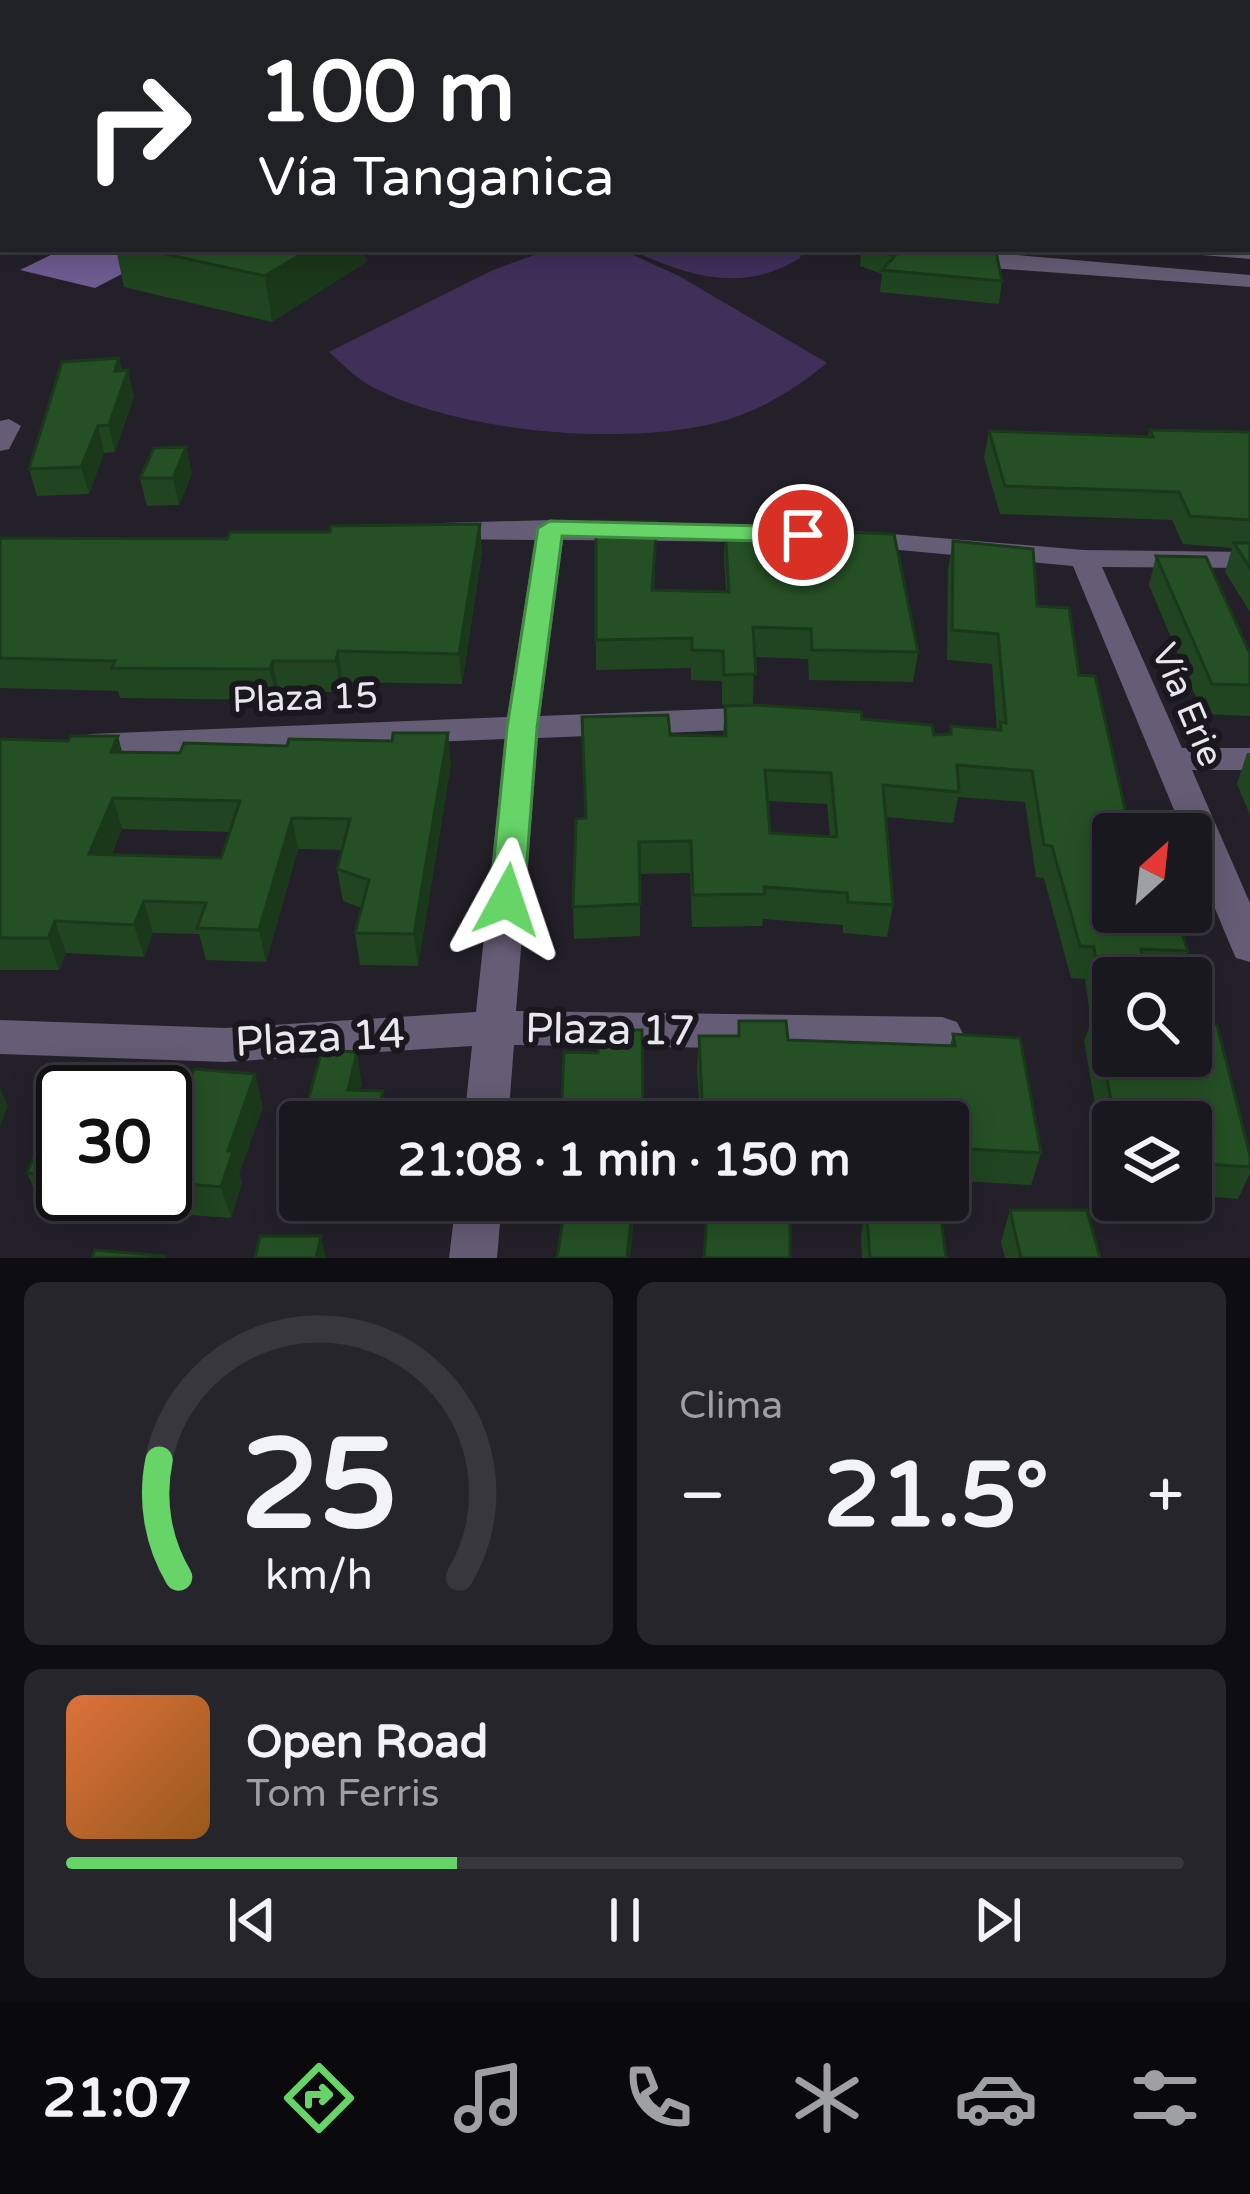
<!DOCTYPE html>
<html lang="es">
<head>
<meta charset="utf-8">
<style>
	body { margin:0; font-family:"Varela Round",sans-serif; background:#27252c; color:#f1f3f6; height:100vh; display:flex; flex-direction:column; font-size:45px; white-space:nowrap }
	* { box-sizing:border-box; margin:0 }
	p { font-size:39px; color:#9fa0a4 }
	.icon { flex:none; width:66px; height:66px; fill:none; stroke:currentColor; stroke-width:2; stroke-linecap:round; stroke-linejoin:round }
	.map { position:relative; height:1258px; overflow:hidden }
	.panel { display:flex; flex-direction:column; gap:24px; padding:24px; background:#0e0d11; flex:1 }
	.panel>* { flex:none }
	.hud { position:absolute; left:0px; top:0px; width:1251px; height:252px; box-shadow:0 6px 30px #0003,0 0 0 3px #38373d; background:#202124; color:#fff; overflow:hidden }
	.needle { width:78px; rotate:27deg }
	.controls { position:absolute; left:1092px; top:813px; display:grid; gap:24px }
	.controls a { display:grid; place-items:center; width:120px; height:120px; border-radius:12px; background:#1a181f; box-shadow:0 6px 30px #0003,0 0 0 3px #38373d; font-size:60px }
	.speed { position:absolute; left:36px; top:1065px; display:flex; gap:24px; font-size:60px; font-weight:700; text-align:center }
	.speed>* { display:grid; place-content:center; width:156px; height:156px; border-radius:50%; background:#1a181f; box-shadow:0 6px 30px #0003,0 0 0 3px #38373d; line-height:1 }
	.speed .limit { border:6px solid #111; border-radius:18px; background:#fff; color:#111 }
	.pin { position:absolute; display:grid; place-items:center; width:102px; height:102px; color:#fff; margin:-51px; border:6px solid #fff; border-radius:50%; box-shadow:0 3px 12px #0007 }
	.me { position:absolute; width:132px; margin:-66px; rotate:5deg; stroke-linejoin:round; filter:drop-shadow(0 0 9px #0008) }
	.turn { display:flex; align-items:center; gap:42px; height:252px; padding:0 60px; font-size:54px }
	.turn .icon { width:156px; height:156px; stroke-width:2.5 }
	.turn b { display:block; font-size:84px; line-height:102px }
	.big { font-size:90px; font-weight:700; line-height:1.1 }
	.panel .card { flex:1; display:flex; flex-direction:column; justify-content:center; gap:18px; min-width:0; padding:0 42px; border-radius:18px; background:#27252c }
	.panel .dial { align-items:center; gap:0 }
	.dial svg { height:312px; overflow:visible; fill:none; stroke:#38373d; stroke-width:7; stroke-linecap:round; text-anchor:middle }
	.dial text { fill:#f1f3f6; stroke:none }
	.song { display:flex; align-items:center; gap:36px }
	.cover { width:144px; height:144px; border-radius:18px; background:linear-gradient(135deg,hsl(20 70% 55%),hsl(30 70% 35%)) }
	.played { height:12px; border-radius:6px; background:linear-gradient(90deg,#66d467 35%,#38373d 35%) }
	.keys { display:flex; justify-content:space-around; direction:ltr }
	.heat { display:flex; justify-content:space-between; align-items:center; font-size:66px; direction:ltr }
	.panel .tiles { flex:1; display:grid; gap:24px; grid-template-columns:1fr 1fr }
	.card:last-child { grid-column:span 2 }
	.trip { position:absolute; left:279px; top:1101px; width:690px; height:120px; border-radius:12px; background:#1a181f; box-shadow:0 6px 30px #0003,0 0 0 3px #38373d; font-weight:700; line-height:120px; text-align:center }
	.dock { display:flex; height:192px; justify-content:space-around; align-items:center; background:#0a0a0c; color:#9fa0a4 }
	.dock .icon { width:84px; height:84px }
	.dock .selected { color:#66d467 }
	.dock b { font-size:54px; color:#f1f3f6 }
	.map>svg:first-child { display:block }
	.green { fill:#3f305a }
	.water { fill:#6f5c92 }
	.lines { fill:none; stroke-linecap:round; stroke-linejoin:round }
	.minor { fill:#655d75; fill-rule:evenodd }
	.wall { fill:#204520; fill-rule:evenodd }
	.shaded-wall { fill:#1a381a }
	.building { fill:#255025; stroke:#1a381a; stroke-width:3; fill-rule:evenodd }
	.route { fill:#66d467; stroke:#428a43; stroke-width:3 }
	.labels { text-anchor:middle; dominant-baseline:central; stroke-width:12; stroke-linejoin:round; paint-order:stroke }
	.street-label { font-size:36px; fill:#e8e7ed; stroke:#1a171f }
	.near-street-label { font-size:42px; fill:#e8e7ed; stroke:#1a171f }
</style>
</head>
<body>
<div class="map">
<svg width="1250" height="1258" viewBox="0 0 1250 1258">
	<rect width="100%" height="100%" fill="#232029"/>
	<path class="green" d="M551,249h69l59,27 148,87c-26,21 -54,40 -86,52 -93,36 -292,19 -377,-33 -12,-8 -24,-20 -35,-30l164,-82z
		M629,249h174l-3,9c-59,37 -114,17 -171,-9z"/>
	<path class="water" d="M63,249h107l-75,39 -75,-18z"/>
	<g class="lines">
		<path class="minor" d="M0,169h3v10h-3z
			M1250,247v12l-49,-4 -10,-6z
			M947,249l303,26v12l-271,-20z
			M9,419l12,7 -12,23 -9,2v-30z
			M551,520l11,4 203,2 14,8 -14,8 -202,-2 -23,176 222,-9 16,11 -16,11 -224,9 -22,273 426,6 15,5 6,12 -6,12 -15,5 -428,-6 -6,77h-44l8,-76 -247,16 -225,-8v-34l225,8 251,-16 29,-273 -414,17 -12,-3 -5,-8 5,-8 12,-3 416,-17 28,-177 -94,-1 -14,-8 14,-8z
			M855,531l229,19 166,2v16l-148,-1 80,181h68v22h-58l58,133v59l-14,-4 -5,-11 -40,-96v-17h-7l-111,-268 -228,-21 -4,-6z
			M456,1200h46l-5,58h-48z"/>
	</g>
	<path class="wall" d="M116,249h248l2,13 -94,60 -148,-35z
		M861,249h117l24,32 -3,23 -119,-12 2,-18 -22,-8z
		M119,358l3,13 12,25 -19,56 -11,1 -15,41 -52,2 -8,-27z
		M1150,430l100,2v180l-25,-40 7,-24 -49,-4 -11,-24 -172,-6 -16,-56 5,-27 159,5z
		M186,447l6,27 -13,31 -32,1 -7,-28z
		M596,521l61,1 -3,68 72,2 -2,-35 1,-29 193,124 -5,30 -104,-2 -1,-21 -54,-2 -1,48h-31v-24l-31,-1v-12l-95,2z
		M480,524l2,29 -20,131 -119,-2 -3,10 -62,-1 -2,9 -156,-2 -2,-7 -118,-3v-150l227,1z
		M953,541l84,65 42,69 34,159 43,81 32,36 -9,27h-66l137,189v6l-12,26 -47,-4v-73h-78v68h-3l-26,-149 7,-19 -6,-43 -14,-1 -27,-100 -8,-1 -11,-75 -67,-5 -5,26 -67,-6 7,88 -6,32 -44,-4v-8l-80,-6 -1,7 -70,1 -2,-54 -50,1v62l-66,3 -1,-32 13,-89 84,-83 53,1 2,-30 137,13 72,16 16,-1 1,-8 46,4 -5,-66 -45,-4 1,-91zM768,801l59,3 3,33 -60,-4z
		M1156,556l94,98v62l-47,-2 -54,-129z
		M0,739l122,13 329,12 -33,202 -58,-1 -5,-32 7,-25 -19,-7 -6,-32 5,-19 -44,-1 -32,113 -60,-2 -7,-26 -46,-1 -9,24 -78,-4 -7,17h-59zM122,829l108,3 -9,26 -109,-4z
		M1247,753h3v62l-13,-31z
		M739,1021l49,19 162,6 3,-12 88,119 -10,32 -70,-4 -3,-20h-10v-39h-248l-3,-54 2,-32h39z
		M63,1092v102h43l-6,14 -59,-3 -14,-32z
		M263,1107l-24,67 3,9 -11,35 -69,-5 -7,-19h10v-49z
		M300,1130v61l-8,-31z
		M866,1204l80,54h-84l-1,-22z
		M1010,1210l90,48h-95l-4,-16z"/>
	<path class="shaded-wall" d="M310,249h54l2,13 -94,60 -7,-46z
		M119,358l5,22 4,-10 6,26 -19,56 -6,-27 6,-54z
		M98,426l6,27 -15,41 -8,-27z
		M186,447l6,27 -13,31 -6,-27z
		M480,524l2,29 -20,131 -3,-30z
		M338,651l5,31 -3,10 -4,-31z
		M273,661l5,30 -2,9 -6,-31z
		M448,733l3,31 -33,202 -4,-32z
		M118,736l8,31 -15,-15z
		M113,798l9,31 -23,56 -10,-31z
		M292,818l6,31 -32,113 -7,-32z
		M144,901l9,32 -9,24 -10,-32z
		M55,921l11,32 -7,17 -11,-32z
		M357,1052l5,32 -8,38 -6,-32z
		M129,1069l8,23h-17z
		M255,1074l8,33 -24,67 3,9 -11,35 -10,-31 7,-36z
		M0,1088l8,18 -8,20z
		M383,1091l5,31h-12z
		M95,1194h11l-6,14z
		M633,1200h3l-6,58h-3z
		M321,1236l5,22h-10z"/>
	<path class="building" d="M143,249h167l-45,27z
		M875,249h103l18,3 6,29 -120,-11 13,-14z
		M119,358l-4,13 13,-1 -19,55 -11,1 -17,41 -52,2 33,-107z
		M1150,430l100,2v88l-60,-4 -11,-24 -174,-6 -16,-55 164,6z
		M186,447l-13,31h-33l14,-30z
		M596,521l61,1 -5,68 77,2 -4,-64 169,6 24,118 -106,-2 -1,-21 -58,-2 3,47 -32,1 -1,-24 -31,-1v-12l-96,2z
		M480,524l-21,130 -121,-3 -2,10h-63l-3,8 -158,-1 3,-7 -115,-3v-120l227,1 3,-7h100l1,-6z
		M953,541l80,8 4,57 32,2 10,67 16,1 33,146 12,1 2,11h-29v78h42l1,3 20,1 12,35 -47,-2 5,29h-33v78h78v-34l26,3 33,131v11l-59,-4v-41h-76l-21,-113 9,1 -9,-63 -14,-1 -28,-100 -8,-1 -12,-74 -75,-6 2,27 -76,-7 10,120 -45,-3 -1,-9 -83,-6 1,7 -72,1 -2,-54 -52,1 1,62 -67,3 3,-88 10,-1 -4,-101 86,-2 2,20 56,1 -1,-30 33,-1 103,7 1,7 70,6 2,10 17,-1v-8l50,4 -1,-8 6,1 -8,-89 -46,-4zM765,770l66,3 6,64 -67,-4z
		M1234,543h16v25z
		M1156,556l50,1 44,97v31l-38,-1z
		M393,733h55l-34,201 -59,-1 14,-53 -32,-11 13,-50 -58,-1 -33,112 -62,-2 9,-25 -62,-2 -10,24 -79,-4 -7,17h-48v-199l68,2 3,-5h47l-7,16 69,1 4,-10 103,3 2,-7 103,2zM113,798l127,3 -19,57 -132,-4z
		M739,1021h47l2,19 167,6 -2,-12 67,4 21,115 -72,-4 -3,-19 -18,-1v-7h-245l-4,-86h40z
		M599,1030h43l1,92h-82l3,-70 34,1z
		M322,1050l35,2 -9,38 35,1 -7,31h-74z
		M73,1066l56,3 -9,23h-57v83l-36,-2z
		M194,1069l61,5 -27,77h5l-12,36 -56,-5v-37z
		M300,1130v30h-8z
		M566,1200h67l-6,58h-70z
		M866,1204l74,6 6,48h-76z
		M1010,1210h77l13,48h-79z
		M707,1215l83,8v35h-86z
		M260,1236h61l-5,22h-61z
		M95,1250l70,6 -1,2h-72z"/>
	<path class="route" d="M550,521l253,6 12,8 -12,7 -241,-6 -25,192 -13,172 -5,9h-24l-5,-9 17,-172 31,-200z"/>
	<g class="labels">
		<g class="street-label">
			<text transform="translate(305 698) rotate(-2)">Plaza 15</text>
			<text transform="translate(1187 705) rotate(67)">Vía Erie</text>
		</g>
		<g class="near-street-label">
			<text transform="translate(610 1030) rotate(1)">Plaza 17</text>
			<text transform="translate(320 1038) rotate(-3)">Plaza 14</text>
		</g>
	</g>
</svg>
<div class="controls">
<a><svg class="needle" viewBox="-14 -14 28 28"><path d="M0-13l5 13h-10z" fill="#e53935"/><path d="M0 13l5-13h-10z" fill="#9fa0a4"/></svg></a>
<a><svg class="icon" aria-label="search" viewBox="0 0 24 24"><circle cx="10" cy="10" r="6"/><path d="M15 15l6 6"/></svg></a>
<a><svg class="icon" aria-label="layers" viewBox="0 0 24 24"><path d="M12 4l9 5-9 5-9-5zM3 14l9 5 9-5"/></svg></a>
</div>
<div class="speed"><div class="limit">30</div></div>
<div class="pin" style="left:803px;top:535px;background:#d93025"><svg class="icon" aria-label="arrive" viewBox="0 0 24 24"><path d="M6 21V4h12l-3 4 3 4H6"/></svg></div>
<svg class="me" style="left:507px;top:900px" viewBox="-20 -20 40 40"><path d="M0-17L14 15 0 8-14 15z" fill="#66d467" stroke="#fff" stroke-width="4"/></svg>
<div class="trip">21:08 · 1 min · 150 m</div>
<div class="hud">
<div class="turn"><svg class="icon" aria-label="right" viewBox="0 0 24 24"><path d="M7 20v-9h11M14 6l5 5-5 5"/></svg><div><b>100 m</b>Vía Tanganica</div></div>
</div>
</div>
<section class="panel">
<div class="tiles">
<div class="card dial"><svg viewBox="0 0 100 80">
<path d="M14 69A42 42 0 1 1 86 69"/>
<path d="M14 69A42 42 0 0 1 9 39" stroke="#66d467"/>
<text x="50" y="56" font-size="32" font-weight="700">25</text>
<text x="50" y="72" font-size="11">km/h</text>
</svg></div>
<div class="card"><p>Clima</p>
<div class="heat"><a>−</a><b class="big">21.5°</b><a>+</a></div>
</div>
<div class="card">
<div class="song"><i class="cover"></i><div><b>Open Road</b><p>Tom Ferris</p></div></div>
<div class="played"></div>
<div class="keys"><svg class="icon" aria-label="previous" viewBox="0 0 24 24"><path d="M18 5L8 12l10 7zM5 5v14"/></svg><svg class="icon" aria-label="pause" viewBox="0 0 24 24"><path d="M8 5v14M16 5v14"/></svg><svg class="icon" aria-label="next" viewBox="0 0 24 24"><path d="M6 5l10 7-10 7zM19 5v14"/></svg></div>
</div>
</div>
</section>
<nav class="dock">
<b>21:07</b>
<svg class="icon selected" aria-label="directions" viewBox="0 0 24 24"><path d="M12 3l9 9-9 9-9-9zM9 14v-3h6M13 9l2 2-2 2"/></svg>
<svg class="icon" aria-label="music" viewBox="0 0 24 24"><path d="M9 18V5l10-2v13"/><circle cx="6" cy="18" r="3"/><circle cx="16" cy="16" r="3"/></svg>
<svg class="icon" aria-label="phone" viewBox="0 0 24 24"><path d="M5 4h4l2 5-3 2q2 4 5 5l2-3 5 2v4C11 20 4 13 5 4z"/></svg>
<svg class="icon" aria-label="climate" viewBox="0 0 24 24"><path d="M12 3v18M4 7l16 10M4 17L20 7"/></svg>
<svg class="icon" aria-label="car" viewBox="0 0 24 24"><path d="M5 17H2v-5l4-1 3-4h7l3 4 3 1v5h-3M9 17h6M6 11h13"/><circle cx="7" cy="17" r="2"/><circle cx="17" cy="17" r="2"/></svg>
<svg class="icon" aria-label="filters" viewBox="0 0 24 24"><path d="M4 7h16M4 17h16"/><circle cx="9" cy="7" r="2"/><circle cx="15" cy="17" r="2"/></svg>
</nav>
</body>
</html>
